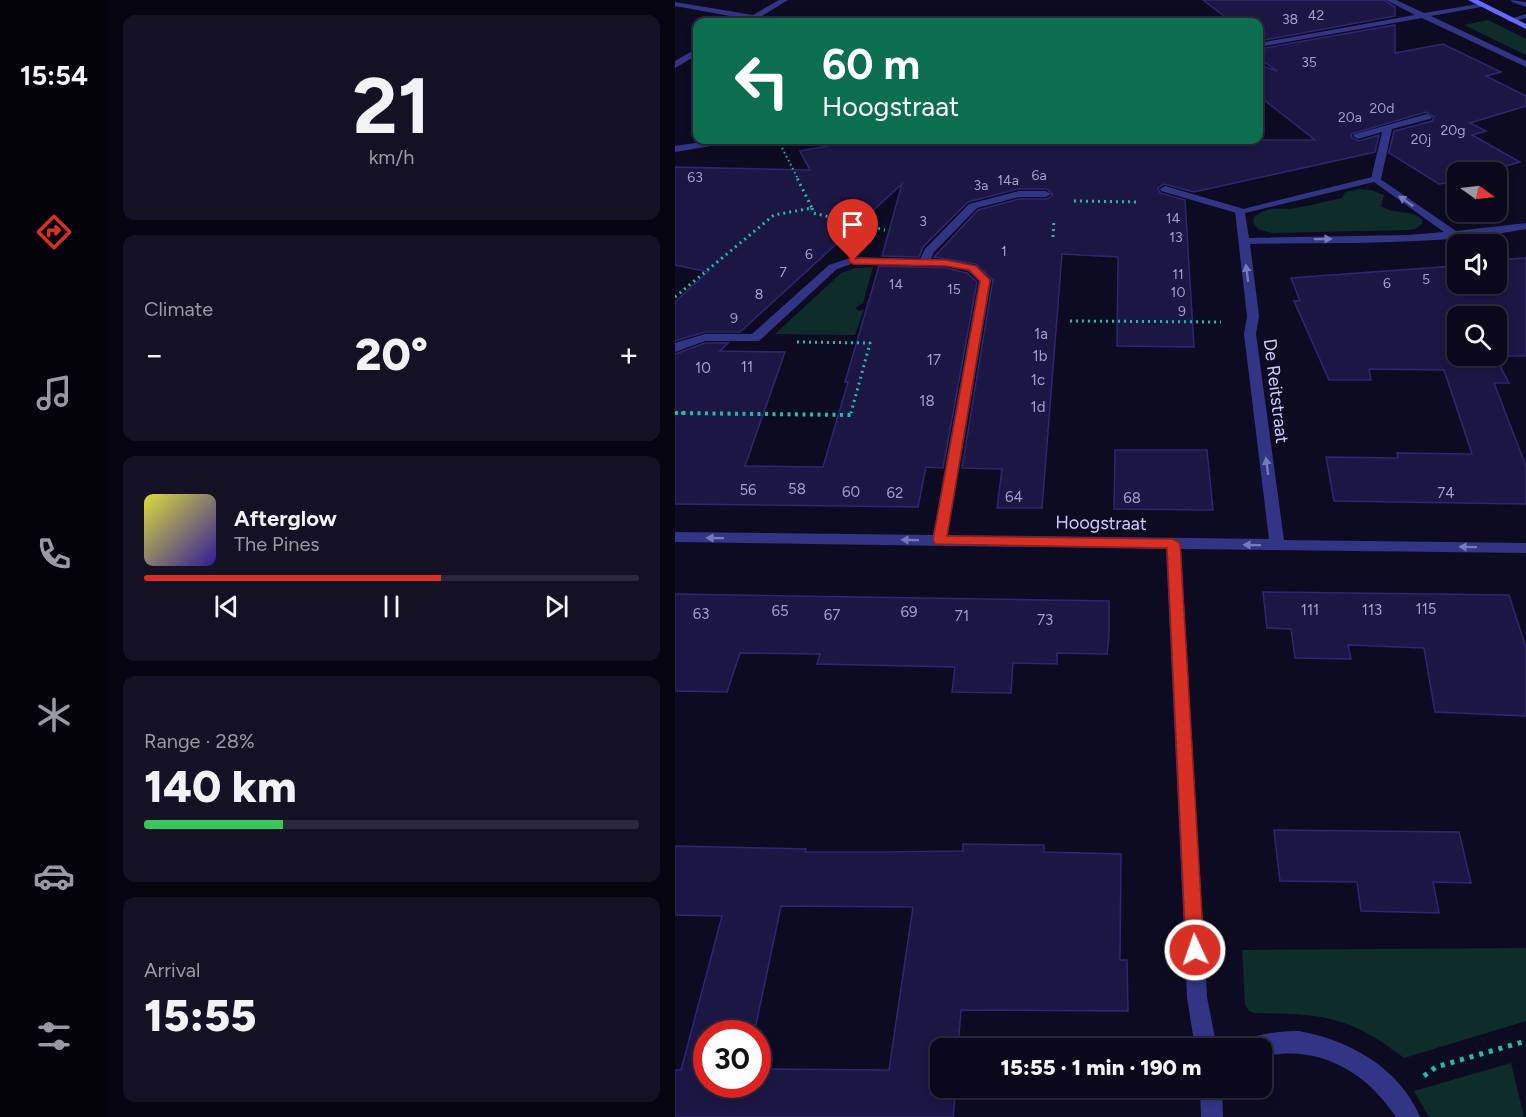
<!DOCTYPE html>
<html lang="en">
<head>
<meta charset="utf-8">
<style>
	body { margin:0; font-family:Figtree,sans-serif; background:#131123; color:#f1f3f6; height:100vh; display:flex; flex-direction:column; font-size:22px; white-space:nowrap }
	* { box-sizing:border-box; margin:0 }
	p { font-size:20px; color:#999aa2 }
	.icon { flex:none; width:33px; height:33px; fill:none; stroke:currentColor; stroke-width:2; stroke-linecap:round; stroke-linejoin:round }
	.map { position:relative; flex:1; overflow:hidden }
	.side { display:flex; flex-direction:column; gap:15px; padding:15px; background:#06040e; width:567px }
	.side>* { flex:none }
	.banner { position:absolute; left:18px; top:18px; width:570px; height:126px; border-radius:12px; box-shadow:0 3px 9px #0003,0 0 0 2px #2a2939; background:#0b6e4f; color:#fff; overflow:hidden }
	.needle { width:39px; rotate:104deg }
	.controls { position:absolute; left:772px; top:162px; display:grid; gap:12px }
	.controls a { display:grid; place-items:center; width:60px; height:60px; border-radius:12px; background:#0a081a; box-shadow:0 3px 9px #0003,0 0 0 2px #2a2939; font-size:30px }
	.speed { position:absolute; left:18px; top:1020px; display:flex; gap:12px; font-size:30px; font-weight:700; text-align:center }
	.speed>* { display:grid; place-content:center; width:78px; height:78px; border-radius:50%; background:#0a081a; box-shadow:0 3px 9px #0003,0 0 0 2px #2a2939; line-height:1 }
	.speed .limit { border:9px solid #d22; background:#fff; color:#111 }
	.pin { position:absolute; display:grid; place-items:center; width:51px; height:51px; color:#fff; margin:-62px -26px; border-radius:50% 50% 50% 0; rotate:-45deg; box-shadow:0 0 6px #0007 }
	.pin .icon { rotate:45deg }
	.me { position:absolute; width:66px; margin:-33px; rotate:357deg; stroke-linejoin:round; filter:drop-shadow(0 0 4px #0008) }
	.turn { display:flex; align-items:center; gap:21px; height:126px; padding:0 30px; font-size:27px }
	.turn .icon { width:78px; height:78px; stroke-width:2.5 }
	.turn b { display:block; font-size:42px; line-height:51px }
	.big { font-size:45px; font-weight:800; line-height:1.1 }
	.side .widget { flex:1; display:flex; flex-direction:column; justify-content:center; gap:9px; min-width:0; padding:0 21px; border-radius:12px; background:#131123 }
	.side .dial { align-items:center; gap:0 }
	.dial b { font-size:78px; line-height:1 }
	.song { display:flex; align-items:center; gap:18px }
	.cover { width:72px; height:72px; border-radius:9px; background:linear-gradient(135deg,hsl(60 70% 55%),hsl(250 70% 35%)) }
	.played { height:6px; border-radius:3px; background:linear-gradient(90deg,#d93025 60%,#2a2939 60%) }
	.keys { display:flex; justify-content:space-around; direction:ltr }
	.heat { display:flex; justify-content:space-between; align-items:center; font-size:33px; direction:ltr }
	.charge { height:9px; border-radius:4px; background:linear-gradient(90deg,#34c759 28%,#2a2939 0) }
	.trip { position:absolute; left:255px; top:1038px; width:342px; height:60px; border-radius:12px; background:#0a081a; box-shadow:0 3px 9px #0003,0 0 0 2px #2a2939; font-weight:800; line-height:60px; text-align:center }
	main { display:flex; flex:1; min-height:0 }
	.dock { display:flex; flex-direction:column; width:108px; justify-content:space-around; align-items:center; background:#04030a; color:#999aa2 }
	.dock .icon { width:42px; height:42px }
	.dock .selected { color:#d93025 }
	.dock b { font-size:27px; color:#f1f3f6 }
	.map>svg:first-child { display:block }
	.green { fill:#0e2c29 }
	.building { fill:#1c1644; stroke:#2f2672; stroke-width:1.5; fill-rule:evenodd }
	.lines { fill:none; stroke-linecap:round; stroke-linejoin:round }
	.path-far3 { stroke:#23bca8; stroke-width:2; stroke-dasharray:1.5 3; stroke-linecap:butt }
	.path-far2 { stroke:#23bca8; stroke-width:3; stroke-dasharray:2 4; stroke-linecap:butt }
	.path-far1 { stroke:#23bca8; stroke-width:4; stroke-dasharray:3 4.5; stroke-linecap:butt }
	.path { stroke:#23bca8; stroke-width:5; stroke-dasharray:4 6; stroke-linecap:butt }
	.lane { fill:#323585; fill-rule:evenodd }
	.street { fill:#323585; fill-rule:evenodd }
	.secondary { fill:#636aff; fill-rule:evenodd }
	.oneway { fill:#7879bc }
	.route { fill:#d93025; stroke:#8d1f18; stroke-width:1.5 }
	.labels { text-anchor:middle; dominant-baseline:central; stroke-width:6; stroke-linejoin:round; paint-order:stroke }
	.far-number-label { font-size:14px; fill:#a29ed0 }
	.number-label { font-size:15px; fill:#a29ed0 }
	.street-label { font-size:18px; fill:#ceccff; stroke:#0d0b22 }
</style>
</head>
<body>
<main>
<nav class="dock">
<b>15:54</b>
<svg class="icon selected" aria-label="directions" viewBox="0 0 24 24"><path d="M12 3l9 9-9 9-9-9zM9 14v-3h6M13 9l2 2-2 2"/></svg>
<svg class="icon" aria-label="music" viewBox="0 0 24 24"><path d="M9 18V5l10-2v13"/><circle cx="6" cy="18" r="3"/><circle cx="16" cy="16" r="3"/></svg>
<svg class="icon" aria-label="phone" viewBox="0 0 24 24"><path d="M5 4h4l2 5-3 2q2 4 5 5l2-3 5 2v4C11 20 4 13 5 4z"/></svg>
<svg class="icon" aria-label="climate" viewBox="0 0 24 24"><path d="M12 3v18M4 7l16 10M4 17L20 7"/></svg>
<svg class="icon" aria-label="car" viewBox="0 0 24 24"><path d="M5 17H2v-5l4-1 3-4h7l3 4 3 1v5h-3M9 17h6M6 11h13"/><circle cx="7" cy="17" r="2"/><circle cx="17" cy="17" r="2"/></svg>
<svg class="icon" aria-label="filters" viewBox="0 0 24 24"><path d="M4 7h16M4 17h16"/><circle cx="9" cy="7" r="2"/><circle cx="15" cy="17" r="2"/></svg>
</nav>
<section class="side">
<div class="widget dial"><b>21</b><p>km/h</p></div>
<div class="widget"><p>Climate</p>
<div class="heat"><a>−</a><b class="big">20°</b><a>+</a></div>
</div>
<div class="widget">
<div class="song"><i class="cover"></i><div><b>Afterglow</b><p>The Pines</p></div></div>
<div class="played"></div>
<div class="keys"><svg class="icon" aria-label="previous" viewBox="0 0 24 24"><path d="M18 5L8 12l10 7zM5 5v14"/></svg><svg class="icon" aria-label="pause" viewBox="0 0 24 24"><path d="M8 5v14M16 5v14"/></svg><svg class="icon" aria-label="next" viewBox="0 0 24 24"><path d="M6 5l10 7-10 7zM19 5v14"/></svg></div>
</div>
<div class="widget"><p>Range · 28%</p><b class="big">140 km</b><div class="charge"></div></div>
<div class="widget"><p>Arrival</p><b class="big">15:55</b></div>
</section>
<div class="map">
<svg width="851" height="1117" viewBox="0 0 851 1117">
	<rect width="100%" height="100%" fill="#0d0b22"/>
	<path class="green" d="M813,20l38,19v16l-62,-30z
		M685,189l11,1 13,5 -3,11c12,9 29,3 41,13v5l-7,5 -8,1 -135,3 -14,-4 -5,-7 1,-5c18,-13 24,-6 41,-9 15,-2 31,-7 47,-10l3,-6z
		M198,267l-10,36 -8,5 4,3 5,-2 -9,26 -80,-1 66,-61 15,-5z
		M851,948v73l-122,37c-56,-43 -82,-44 -150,-45l-5,-2 -4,-6 -3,-55z
		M836,1063l13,54h-95l-15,-26z"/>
	<path class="building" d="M528,0h181l11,7v9l-136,25v-19h-27z
		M720,25v28l48,-9 58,28 -15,4 40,20v10l-56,17 16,8 -14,4 48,27 -35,10h-27v9l-19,3 -50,-31 5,-22 38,-10 2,-4 -8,-5 -75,22 1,4 7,3 20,-6 -4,17 -181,40 -30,-8 -6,4 2,5 25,7 9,147 -77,-1 1,-89 -56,-3 -20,254h-45l5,-39 -40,-1 31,-188 -17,-16 -42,-7 44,-47 41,-11h28l6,-4 -6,-6h-29l-50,13 -45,45 -4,10 -37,-1 20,-72 -162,148h-35l-30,9v-39l33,-30 -33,-7v-98l135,3 -10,-19 60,-11h455l-56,-44v-31l18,6 -18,-13v-9z
		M851,258v98h-31l14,27h-15l32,83v38l-192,-3 -8,-44 72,1 -1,-5 75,1 -28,-84 -75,-1 2,11h-42l-35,-79h6l-9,-23 163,-12 -3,-4h7v22h39v-24zM783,316h39v40h-39z
		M204,266l67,2 21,5 10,9 -34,186 -17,-1 -8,40 -243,-3v-150l30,-11h23l-8,8 65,1 -40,114 78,1 25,-85h-3z
		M440,450h92l6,60 -99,-1z
		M588,592l246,3 17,53v68l-91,-4 -11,-64 -76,-3 3,14 -56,-1 -4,-29 -24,-1z
		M0,594l434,7v35l-2,18 -50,-1v11l-44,-1 -2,30 -59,-1 3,-25 -138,-3 3,-10 -80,-1 -13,39 -52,-1z
		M599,830l185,2 12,51 -38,-1 6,31 -78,-2 -4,-29 -77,-1z
		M288,844l81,1v7l77,2 -1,106h7l1,51 -167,-1 -3,38h-17v40h15l-3,29h-278v-47h6l41,-154 -47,-1v-69l131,3 -1,3h77l81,-1zM106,906l132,1 -24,163 -132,-1v15h-50v-50h47z"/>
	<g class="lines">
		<path class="path-far3" d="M103,140l20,39"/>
		<path class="path-far2" d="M399,201l65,1
			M137,208l1,5 72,17
			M378,237l1,-17
			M0,297l99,-82 38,-7 -15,-30
			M395,321l151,1
			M122,342l73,1 -19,70
			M0,413h12"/>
		<path class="path-far1" d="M0,413l176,2 1,-3"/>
		<path class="path" d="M749,1076l12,-9 90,-26"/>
		<path class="lane" d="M752,114l5,3 -2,2 -38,10 -11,50 -9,2 -1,-2 11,-47 -24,7 -5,-3 2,-2z
			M490,186l79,23 1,2 -5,3 -79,-23 -1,-2z
			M344,191h27l5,3 -5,3h-27l-42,11 -43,44 -5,11h-8l-2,-2 6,-12 44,-45z"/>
		<path class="street" d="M104,0h9l-36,22h-9l3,-3 -71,-13v-4l78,13z
			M711,0h10l28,13 60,-10 1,2 -4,2 -50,9 95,45v6l-104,-49 -163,29v-4l156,-28z
			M836,0l15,2v5l-14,-5z
			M851,14v4l-15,4 -4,-2z
			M19,50h3v5l-22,13v-7z
			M40,140h19l-5,3 -54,9v-6z
			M701,176l80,55 70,-8v6c-90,17 -185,13 -276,15l9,72 -3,18 28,206 242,3v10l-345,-4 26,448 10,51h-22l-8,-51 -21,-448 -491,-7v-10l258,3 46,-254 -11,-10 -22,-5 -92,-3 -17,6 -78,72h-54l-30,11v-9l30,-9h47l77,-69 24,-8 93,3 30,6 15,14 -43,255 321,4 -25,-205 3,-18 -12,-105zM699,182l70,50 -36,3 -159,3 -4,-25z
			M624,1031c50,9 101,37 121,86h-24c-30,-46 -79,-74 -135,-60v-9h-19l3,-8c18,-7 35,-9 54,-9z
			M525,1088h22l1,29h-22z"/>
		<path class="secondary" d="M793,0h10l48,24v5z"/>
	</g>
	<defs><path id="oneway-solid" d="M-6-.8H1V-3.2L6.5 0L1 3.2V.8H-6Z" transform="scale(1.5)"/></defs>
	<g class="oneway">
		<use href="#oneway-solid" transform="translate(731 201) rotate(-145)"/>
		<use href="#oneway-solid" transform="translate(648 239) rotate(-1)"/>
		<use href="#oneway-solid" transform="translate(572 273) rotate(-97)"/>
		<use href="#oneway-solid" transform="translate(592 466) rotate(-98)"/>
		<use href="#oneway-solid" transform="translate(40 538) rotate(-179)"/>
		<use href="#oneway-solid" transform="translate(235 540) rotate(-179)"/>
		<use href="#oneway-solid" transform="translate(577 545) rotate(-179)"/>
		<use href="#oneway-solid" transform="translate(793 547) rotate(-179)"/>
	</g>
	<path class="route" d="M174,258l97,2 30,6 14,14 -43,256 226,3 7,4 24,407 -3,6 -6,3 -7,-3 -2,-6 -19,-402 -232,-4 -2,-4 47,-259 -11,-11 -23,-4 -93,-2 -5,-3z"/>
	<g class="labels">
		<g class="far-number-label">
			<text x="641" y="15">42</text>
			<text x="615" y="19">38</text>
			<text x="634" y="62">35</text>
			<text x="707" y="108">20d</text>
			<text x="675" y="117">20a</text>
			<text x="778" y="130">20g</text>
			<text x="746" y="139">20j</text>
			<text x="364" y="175">6a</text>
			<text x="20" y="177">63</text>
			<text x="333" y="180">14a</text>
			<text x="306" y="185">3a</text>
			<text x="498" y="218">14</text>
			<text x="248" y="221">3</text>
			<text x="501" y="237">13</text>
			<text x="329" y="251">1</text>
			<text x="134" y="254">6</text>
			<text x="108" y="272">7</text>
			<text x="503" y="274">11</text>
			<text x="751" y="279">5</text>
			<text x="712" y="283">6</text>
			<text x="221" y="284">14</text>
			<text x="279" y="289">15</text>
			<text x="503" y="292">10</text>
			<text x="84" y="294">8</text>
			<text x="507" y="311">9</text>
			<text x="59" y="318">9</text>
		</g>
		<g class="number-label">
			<text x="366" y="334">1a</text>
			<text x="365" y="356">1b</text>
			<text x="259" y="360">17</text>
			<text x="72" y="367">11</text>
			<text x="28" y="368">10</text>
			<text x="363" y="380">1c</text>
			<text x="252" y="401">18</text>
			<text x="363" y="407">1d</text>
			<text x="122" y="489">58</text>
			<text x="73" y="490">56</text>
			<text x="176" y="492">60</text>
			<text x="220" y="493">62</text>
			<text x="771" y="493">74</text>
			<text x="339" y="497">64</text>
			<text x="457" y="498">68</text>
			<text x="751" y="609">115</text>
			<text x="635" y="610">111</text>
			<text x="697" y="610">113</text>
			<text x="105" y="611">65</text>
			<text x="234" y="612">69</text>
			<text x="26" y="614">63</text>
			<text x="157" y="615">67</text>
			<text x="287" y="616">71</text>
			<text x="370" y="620">73</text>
		</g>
		<g class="street-label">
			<text transform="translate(601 391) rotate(83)">De Reitstraat</text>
			<text transform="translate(426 523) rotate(1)">Hoogstraat</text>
		</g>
	</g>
</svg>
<div class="controls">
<a><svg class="needle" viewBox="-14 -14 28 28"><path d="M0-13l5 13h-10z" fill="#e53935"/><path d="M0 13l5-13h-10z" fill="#999aa2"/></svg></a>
<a><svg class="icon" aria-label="sound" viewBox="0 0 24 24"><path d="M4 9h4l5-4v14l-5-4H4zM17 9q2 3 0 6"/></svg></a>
<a><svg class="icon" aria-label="search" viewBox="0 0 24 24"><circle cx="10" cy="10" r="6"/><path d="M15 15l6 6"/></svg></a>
</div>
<div class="speed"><div class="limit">30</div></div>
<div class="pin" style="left:178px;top:261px;background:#d93025"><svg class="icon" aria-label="arrive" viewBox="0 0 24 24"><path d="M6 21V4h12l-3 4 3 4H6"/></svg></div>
<svg class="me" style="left:520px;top:950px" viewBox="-20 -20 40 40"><circle r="17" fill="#d93025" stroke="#fff" stroke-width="3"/><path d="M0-11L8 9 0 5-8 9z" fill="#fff"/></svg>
<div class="trip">15:55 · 1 min · 190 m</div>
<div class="banner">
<div class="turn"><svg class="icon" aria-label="left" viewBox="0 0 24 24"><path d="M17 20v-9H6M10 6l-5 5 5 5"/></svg><div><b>60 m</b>Hoogstraat</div></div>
</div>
</div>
</main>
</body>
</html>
